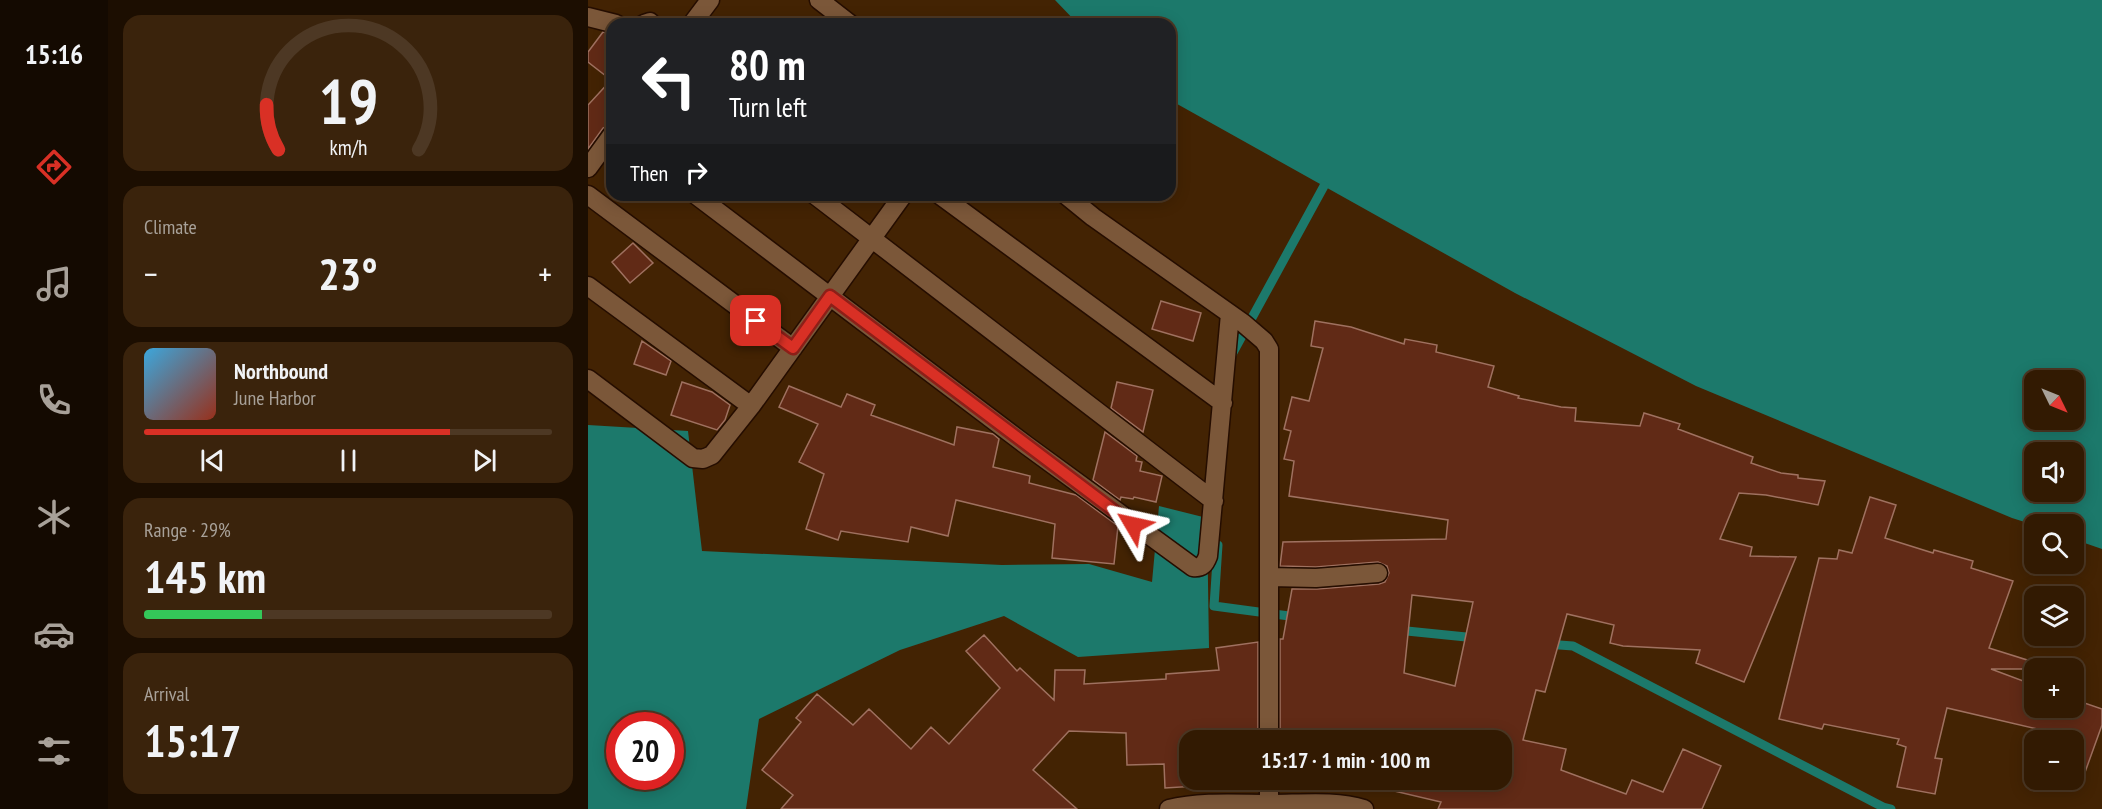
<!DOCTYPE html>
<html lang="en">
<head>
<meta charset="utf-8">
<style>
	body { margin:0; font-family:"PT Sans Narrow",sans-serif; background:#3a230c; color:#f1f3f6; height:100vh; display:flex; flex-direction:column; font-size:22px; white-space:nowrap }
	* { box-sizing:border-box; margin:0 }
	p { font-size:20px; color:#a8a199 }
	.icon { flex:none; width:33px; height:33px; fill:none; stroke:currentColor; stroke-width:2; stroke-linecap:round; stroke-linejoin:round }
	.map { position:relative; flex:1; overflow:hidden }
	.sheet { display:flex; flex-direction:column; gap:15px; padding:15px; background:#1c0e01; width:480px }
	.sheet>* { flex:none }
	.guide { position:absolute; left:18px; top:18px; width:570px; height:183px; border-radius:18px; box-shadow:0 3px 15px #0003,0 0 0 2px #4d3824; background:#202124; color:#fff; overflow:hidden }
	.needle { width:39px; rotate:133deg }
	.tools { position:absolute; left:1436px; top:370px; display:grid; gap:12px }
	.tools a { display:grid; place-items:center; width:60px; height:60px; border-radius:12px; background:#321a02; box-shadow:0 3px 15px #0003,0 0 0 2px #4d3824; font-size:30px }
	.speed { position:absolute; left:18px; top:712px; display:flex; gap:12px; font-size:30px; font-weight:700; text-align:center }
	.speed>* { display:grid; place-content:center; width:78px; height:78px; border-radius:50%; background:#321a02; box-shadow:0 3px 15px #0003,0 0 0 2px #4d3824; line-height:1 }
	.speed .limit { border:9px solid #d22; background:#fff; color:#111 }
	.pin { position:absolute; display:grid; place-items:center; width:51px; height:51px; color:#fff; margin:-26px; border-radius:12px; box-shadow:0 3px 9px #0006 }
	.me { position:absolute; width:66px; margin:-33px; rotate:306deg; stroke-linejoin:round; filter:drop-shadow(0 0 4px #0008) }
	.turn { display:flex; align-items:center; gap:21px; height:126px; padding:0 24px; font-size:27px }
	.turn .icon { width:78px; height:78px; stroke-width:2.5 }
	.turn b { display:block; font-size:42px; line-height:51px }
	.then { display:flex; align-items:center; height:57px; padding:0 24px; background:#0003; gap:12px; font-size:22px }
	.big { font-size:45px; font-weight:700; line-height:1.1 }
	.sheet .widget { flex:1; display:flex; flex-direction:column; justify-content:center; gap:9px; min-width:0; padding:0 21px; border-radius:18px; background:#3a230c }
	.sheet .dial { align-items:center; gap:0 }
	.dial svg { height:156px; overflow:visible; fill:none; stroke:#4d3824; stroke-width:7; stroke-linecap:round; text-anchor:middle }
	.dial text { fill:#f1f3f6; stroke:none }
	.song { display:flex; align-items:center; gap:18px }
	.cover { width:72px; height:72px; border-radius:9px; background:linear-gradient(135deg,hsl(200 70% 55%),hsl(10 70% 35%)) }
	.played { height:6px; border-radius:3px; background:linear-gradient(90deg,#d93025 75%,#4d3824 75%) }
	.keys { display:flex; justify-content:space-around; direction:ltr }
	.heat { display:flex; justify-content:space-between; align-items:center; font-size:33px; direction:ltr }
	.charge { height:9px; border-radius:4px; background:linear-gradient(90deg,#34c759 29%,#4d3824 0) }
	.trip { position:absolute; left:591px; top:730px; width:333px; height:60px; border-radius:18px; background:#321a02; box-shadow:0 3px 15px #0003,0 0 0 2px #4d3824; font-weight:700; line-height:60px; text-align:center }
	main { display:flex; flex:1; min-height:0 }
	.tab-bar { display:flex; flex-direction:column; width:108px; justify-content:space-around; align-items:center; background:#140a01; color:#a8a199 }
	.tab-bar .icon { width:42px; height:42px }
	.tab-bar .selected { color:#d93025 }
	.tab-bar b { font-size:27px; color:#f1f3f6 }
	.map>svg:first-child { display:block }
	.water { fill:#1c796b; fill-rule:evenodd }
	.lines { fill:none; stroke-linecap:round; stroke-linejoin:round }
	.stream { stroke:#1c796b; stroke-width:9 }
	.building { fill:#612a16; stroke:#9f7160; stroke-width:1.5; fill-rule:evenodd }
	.minor-casing { stroke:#250d00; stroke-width:21 }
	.minor { stroke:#7b5739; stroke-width:18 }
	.route-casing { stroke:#8d1f18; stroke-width:15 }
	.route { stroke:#d93025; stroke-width:10 }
</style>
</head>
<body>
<main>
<nav class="tab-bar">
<b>15:16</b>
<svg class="icon selected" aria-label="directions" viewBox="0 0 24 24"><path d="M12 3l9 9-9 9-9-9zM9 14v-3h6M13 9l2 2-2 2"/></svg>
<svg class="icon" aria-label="music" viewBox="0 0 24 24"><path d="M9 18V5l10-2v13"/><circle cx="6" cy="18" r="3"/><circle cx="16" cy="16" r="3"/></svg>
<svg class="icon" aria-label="phone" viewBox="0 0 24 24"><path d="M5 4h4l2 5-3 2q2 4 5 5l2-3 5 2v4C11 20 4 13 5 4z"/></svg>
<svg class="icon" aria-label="climate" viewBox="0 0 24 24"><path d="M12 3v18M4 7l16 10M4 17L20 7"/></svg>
<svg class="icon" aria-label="car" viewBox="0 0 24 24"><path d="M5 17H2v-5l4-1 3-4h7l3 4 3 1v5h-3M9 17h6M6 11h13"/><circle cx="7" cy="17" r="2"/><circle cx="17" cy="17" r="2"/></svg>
<svg class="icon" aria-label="filters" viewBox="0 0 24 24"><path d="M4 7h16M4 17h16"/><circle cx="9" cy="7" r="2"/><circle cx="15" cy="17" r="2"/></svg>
</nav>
<section class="sheet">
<div class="widget dial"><svg viewBox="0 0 100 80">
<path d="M14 69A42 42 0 1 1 86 69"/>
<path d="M14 69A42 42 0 0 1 8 46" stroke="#d93025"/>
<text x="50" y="56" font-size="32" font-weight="700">19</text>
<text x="50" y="72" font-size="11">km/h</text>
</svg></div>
<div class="widget"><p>Climate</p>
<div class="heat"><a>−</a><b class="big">23°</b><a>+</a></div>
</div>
<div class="widget">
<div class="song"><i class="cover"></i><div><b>Northbound</b><p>June Harbor</p></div></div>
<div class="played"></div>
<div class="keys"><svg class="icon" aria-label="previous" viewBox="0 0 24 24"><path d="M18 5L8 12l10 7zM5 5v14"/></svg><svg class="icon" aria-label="pause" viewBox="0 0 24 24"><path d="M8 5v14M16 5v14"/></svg><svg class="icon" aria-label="next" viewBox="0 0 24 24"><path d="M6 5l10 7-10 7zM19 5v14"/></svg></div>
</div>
<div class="widget"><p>Range · 29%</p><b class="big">145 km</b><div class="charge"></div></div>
<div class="widget"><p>Arrival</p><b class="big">15:17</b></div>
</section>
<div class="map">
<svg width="1514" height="809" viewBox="0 0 1514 809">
	<rect width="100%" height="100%" fill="#432303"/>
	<path class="water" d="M467,0h1047v549l-29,-10v-14h-39l-22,-7 -316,-132 -181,-93 -345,-193v-76h-92zM1446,381h39v39h-39zM1446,453h39v39h-39z
		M0,425l100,6 14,120 300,14 87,-1 63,18 7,-76 48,12 2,130 -131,9 -74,-41 -104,34 -141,69 -13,90h-158zM32,726h50v51h-50z"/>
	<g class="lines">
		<path class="stream" d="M642,358l94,-172
			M630,545l-4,61 83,11
			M809,630l79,8
			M958,644l27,2 310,161 8,2"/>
	</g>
	<path class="building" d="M15,32l9,3v89l-9,4 -15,21v-44l23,-25 -23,-18v-10z
		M45,243l20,20 -23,20 -18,-21z
		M573,301l40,12 -8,28 -41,-12z
		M727,321l36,6 53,17 1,-5 32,6 -1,7 58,14 -6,21 31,9 -1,2 43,9 15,1 -1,13 65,5 4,-13 36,11 -2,5 75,28 -2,6 30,10 17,2v3l27,3 -7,24 -52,-10 -27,-2 -19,46 32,8 -2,9 46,1 -52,125 -48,-19 4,-13 -77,-4 -13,-3 4,-18 -47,-11 -22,78 -9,-2 -13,50 43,9 -5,21 65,24 6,-14 31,12 20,-43 38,17 -19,43h-264l3,-7 -85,-20 1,-2h145v-39h-222v-102h3l9,-50h25l62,-5 6,-2 4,-9 -2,-7 -9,-4 -62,5 -36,-1 3,-24 163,-3 2,-19 -159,-24 5,-35 -10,-2 7,-28 -7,-2 8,-32 17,4 14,-53 -12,-2zM824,595l61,7 -18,84 -51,-13z
		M54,341l29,20 -5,14 -32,-11z
		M94,382l30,10 18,13 -5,15 -8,10 -46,-15z
		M529,382l36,8 -10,42 -32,-24z
		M201,386l52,21 6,-13 28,11 -4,10 83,30 3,-18 36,7 6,5 -6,28 37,9 -1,7 47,12 42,31 -4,38 -62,-6 3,-34 -99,-24 -8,36 -37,-9 -3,15 -67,-11 -3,9 -32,-11 18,-55 -25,-12 19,-38 -39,-17z
		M517,432l32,24 -1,5 6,1 -2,9 22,5 -6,26 -22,-5 -1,2 -12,-2 -1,3 -27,-20z
		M1282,497l26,8 -11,33 48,15 1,-3 39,11 -2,7 42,13 -24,67 51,16 -1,5h-48l43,16v23h39v-9l29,10v16l-18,50 -11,-4v-30h-35l4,-11 -95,-22 -12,50 7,1 -7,35 -38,-7 9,-40 -9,-3 2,-5 -75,-15 -2,5 -43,-10 40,-161 18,1 2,-9 13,3z
		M396,635l33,36 3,-3 34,32 1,-30h30l-1,14 82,-5v-5l53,-4 -3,-22 42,-6v99h-68v39h22l1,5 -48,3 -1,-24 -37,1 -1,-32 -57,-2 -36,39 44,39h-296l12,-14 -31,-25 39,-48 -5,-4 21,-24 36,31 16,-16 42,40 20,-22 18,17 51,-56 -34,-37z"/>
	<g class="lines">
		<defs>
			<path id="minor" d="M231,0l31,24
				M0,17l28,7
				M56,24l6,-2
				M104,24l18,-24
				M0,168l24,-33
				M0,195l205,153
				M108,195l330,250 167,122c9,1 12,-3 15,-11l22,-242
				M227,195l399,306
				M352,195l283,208
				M478,195l27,22 150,106 21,18 5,8v392
				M0,286l163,120
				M0,379l105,79 10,1 9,-4 39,-49 152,-211
				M682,577l46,1 62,-5
				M681,804v-24
				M581,809c32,-8 70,-5 102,-5 30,0 64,-4 93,5"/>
		</defs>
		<use href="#minor" class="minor-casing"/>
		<use href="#minor" class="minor"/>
	</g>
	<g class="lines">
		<defs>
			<path id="route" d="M168,321l37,27 37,-52 303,229"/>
		</defs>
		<use href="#route" class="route-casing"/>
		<use href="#route" class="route"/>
	</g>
</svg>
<div class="tools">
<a><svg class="needle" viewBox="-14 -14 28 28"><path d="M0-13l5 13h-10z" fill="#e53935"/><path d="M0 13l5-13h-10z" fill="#a8a199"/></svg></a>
<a><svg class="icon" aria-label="sound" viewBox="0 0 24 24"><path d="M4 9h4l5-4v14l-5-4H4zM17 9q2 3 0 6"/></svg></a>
<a><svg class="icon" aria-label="search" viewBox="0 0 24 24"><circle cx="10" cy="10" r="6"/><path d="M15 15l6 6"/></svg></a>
<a><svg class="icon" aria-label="layers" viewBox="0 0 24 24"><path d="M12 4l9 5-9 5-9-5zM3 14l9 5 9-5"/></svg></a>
<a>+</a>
<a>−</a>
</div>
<div class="speed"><div class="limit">20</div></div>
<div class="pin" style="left:168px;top:321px;background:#d93025"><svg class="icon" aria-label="arrive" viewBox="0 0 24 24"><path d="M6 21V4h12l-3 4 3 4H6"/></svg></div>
<svg class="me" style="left:545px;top:525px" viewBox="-20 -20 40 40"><path d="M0-17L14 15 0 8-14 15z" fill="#d93025" stroke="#fff" stroke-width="4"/></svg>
<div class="trip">15:17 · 1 min · 100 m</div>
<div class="guide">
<div class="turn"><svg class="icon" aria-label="left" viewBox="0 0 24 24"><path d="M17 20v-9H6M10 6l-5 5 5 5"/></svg><div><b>80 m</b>Turn left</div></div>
<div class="then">Then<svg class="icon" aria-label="right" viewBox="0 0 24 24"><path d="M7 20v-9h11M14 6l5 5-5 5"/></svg></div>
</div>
</div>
</main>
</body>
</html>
